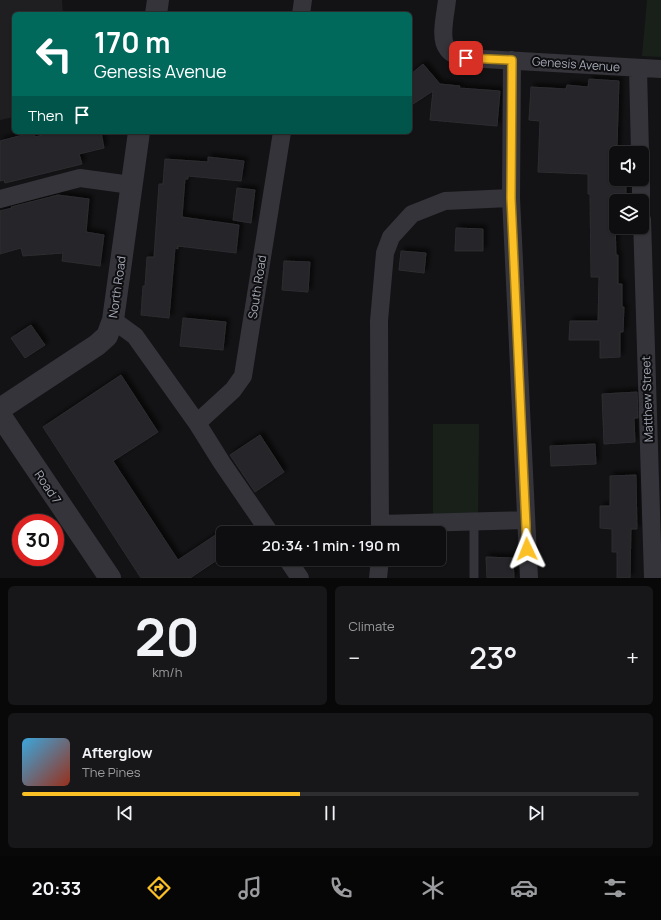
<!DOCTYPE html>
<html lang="en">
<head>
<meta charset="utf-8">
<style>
	body { margin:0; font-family:Manrope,sans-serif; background:#171719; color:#f1f3f6; height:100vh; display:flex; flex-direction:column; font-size:15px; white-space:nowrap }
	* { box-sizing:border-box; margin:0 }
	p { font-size:13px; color:#9b9c9f }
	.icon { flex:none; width:22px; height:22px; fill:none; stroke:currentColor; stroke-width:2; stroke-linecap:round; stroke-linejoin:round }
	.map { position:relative; height:578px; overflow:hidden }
	.details { display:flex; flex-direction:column; gap:8px; padding:8px; background:#080809; flex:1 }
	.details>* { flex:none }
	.banner { position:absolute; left:12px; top:12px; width:400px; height:122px; border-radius:6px; box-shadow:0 1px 3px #0004,0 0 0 1px #2e2e30; background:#00695c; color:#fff; overflow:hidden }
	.controls { position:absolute; left:609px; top:146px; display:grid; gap:8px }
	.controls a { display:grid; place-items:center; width:40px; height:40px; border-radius:6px; background:#0e0e10; box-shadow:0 1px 3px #0004,0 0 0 1px #2e2e30; font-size:20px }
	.speed { position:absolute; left:12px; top:514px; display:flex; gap:8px; font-size:20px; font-weight:700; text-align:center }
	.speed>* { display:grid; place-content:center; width:52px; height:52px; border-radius:50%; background:#0e0e10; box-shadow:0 1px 3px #0004,0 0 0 1px #2e2e30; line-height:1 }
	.speed .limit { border:6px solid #d22; background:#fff; color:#111 }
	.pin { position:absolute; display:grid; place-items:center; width:34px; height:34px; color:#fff; margin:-17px; border-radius:8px; box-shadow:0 2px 6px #0006 }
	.me { position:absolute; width:44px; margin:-22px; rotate:358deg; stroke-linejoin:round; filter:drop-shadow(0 0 3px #0008) }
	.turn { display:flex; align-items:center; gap:14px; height:84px; padding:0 16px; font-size:18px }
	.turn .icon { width:52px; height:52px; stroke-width:2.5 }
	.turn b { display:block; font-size:28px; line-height:34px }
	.then { display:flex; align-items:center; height:38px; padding:0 16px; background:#0003; gap:8px; font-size:15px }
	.big { font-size:30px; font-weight:600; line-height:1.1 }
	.details .tile { flex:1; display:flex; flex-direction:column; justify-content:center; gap:6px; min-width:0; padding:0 14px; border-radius:6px; background:#171719 }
	.details .dial { align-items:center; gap:0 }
	.dial b { font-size:52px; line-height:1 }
	.song { display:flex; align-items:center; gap:12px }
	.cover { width:48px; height:48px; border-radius:6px; background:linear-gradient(135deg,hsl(200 70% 55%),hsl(10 70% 35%)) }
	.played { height:4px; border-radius:2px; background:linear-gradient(90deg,#fac026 45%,#2e2e30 45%) }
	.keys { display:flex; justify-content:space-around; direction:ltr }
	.heat { display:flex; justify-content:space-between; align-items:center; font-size:22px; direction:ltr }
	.details .tiles { flex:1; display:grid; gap:8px; grid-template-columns:1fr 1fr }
	.tile:last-child { grid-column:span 2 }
	.trip { position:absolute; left:216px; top:526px; width:230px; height:40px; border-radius:6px; background:#0e0e10; box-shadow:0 1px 3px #0004,0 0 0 1px #2e2e30; font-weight:600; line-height:40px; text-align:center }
	.tabs { display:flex; height:64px; justify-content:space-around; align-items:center; background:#060606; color:#9b9c9f }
	.tabs .icon { width:28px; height:28px }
	.tabs .active { color:#fac026 }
	.tabs b { font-size:18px; color:#f1f3f6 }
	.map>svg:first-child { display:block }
	.built { fill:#1f1f22 }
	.green { fill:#19201a }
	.building { fill:#262629; stroke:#2d2d31; filter:url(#shadow) }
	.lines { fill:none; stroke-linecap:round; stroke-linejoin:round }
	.service { stroke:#34343a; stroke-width:9 }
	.minor { stroke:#34343a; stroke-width:18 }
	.tertiary { stroke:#34343a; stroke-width:22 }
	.route-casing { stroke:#a27d19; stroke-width:10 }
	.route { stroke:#fac026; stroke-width:7 }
	.labels { text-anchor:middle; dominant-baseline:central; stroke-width:4; stroke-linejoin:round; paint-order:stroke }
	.street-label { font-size:12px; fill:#a4a8b6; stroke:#0e0e10 }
</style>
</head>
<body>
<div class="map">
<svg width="661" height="578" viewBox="0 0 661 578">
	<defs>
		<filter id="shadow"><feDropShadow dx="3.5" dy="-3.5" stdDeviation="2" flood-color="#0009"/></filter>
	</defs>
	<rect width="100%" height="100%" fill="#131315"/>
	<path class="built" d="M0,0h62l1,14h-49v103l-14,3z"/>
	<path class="green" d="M647,0h14v57l-19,-1z
		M433,424h46l-1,92 -45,-1z"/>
	<path class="building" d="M423,64l17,20 20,2 -1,2 41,3 -3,35 -67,-6 3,-29 -23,15v-31z
		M589,79l30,2 -3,98h10v22h-10l-1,19 1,35h2v29h4v23h2l-1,25h-3v25l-20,1v-18h-31l1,-19h28l1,-44h-8l-1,-83h-2v-20l-50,-2 2,-51 -11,-1 2,-33 35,2 1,-4 21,2z
		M34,132l1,5 18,-5h48l3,16 -25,6 3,10 -77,19 -1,-3 -4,1v-40z
		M208,157l36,4 -3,20 -53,-5v3h-3l-3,38 57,8 -3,28 -58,-7v3l-3,-1 -6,70 -28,-3 2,-29h2l2,-29h7l5,-73h4l2,-25 43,3z
		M237,188l18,2 -4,33 -18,-3z
		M58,195l31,4 -3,33 18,3 -4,31 -38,-5 1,-8 -40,3 -2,-8 -21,6v-43l12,-3 -1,-1z
		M456,228l27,1v22h-28z
		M401,251l25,2 -2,20 -25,-3z
		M284,261l26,1 -2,30 -26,-2z
		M183,318l43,4 -3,28 -43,-4z
		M31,325l14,20 -20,13 -14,-20z
		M121,375l37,57 -45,29 65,99 45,-30v26l-33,22h-49l-98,-151z
		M637,392l1,26h-4l1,24 -31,2 -2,-50z
		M260,435l24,37 -29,20 -25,-37z
		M595,444l1,20 -45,2 -1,-20z
		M636,475l1,54h-6l-1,49h-13v-26h-5v-23l-12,-1v-22h10v-30z
		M486,557l27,1 1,20h-27z"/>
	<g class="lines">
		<path class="service" d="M474,578v-57"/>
		<path class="minor" d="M447,0c-1,12 -8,38 0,48 4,7 12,8 19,10l195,11
			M301,14l2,-14
			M512,60l-1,138 18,380
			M638,68l2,85
			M641,179v22
			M0,199l80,-21 51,7
			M642,219l11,359
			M113,320l22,16 62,87 25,40 48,70
			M197,423l36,-33 10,-14 39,-244
			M380,524l146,-4
			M380,533l-1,-212 6,-68 6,-16 21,-23 33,-13 66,-3
			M287,559l13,19
			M378,578l2,-19"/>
		<path class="tertiary" d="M156,14l2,-14
			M0,409l97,-64 10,-9 6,-16 26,-188
			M0,415l110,163"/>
	</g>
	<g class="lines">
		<defs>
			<path id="route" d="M466,58l46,2 -1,138 16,351"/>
		</defs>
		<use href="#route" class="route-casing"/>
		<use href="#route" class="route"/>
	</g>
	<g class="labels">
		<g class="street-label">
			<text transform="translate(576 64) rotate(4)">Genesis Avenue</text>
			<text transform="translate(117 287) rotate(-82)">North Road</text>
			<text transform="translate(257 287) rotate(-81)">South Road</text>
			<text transform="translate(647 399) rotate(-92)">Matthew Street</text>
			<text transform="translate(48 487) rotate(56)">Road 7</text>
		</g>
	</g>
</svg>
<div class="controls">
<a><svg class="icon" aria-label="sound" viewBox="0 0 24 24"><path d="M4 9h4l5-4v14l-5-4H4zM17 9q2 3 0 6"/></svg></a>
<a><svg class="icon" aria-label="layers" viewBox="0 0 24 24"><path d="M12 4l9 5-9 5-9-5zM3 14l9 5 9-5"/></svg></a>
</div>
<div class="speed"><div class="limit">30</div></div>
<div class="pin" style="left:466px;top:58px;background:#d93025"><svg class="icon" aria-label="arrive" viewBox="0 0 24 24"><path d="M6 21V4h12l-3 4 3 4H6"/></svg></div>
<svg class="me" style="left:527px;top:549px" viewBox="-20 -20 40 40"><path d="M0-17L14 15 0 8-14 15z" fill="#fac026" stroke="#fff" stroke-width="4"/></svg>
<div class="trip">20:34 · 1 min · 190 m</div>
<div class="banner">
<div class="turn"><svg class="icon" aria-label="left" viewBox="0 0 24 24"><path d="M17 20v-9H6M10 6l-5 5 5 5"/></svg><div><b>170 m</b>Genesis Avenue</div></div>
<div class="then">Then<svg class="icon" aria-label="arrive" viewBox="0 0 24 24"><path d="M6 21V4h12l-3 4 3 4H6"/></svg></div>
</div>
</div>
<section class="details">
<div class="tiles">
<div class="tile dial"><b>20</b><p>km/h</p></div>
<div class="tile"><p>Climate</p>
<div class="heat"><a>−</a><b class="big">23°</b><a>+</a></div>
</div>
<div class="tile">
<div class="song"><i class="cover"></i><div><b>Afterglow</b><p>The Pines</p></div></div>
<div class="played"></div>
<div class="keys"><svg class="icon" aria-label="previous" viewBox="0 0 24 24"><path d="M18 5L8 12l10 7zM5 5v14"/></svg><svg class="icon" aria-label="pause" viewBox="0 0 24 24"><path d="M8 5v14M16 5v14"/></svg><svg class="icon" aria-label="next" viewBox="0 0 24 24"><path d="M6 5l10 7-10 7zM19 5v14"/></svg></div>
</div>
</div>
</section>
<nav class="tabs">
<b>20:33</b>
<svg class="icon active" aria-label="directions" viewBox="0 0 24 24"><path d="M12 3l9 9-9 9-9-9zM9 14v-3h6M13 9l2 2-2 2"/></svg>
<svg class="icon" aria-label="music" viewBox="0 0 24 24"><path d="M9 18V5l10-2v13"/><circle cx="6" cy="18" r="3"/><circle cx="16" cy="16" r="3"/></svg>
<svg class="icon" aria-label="phone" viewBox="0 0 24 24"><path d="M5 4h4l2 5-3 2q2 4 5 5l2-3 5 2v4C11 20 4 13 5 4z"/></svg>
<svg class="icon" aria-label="climate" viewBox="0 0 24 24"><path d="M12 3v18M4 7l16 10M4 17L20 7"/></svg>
<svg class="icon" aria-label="car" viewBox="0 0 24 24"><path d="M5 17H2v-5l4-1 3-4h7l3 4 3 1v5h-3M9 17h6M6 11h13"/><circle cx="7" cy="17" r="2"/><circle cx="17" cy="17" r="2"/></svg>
<svg class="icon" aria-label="filters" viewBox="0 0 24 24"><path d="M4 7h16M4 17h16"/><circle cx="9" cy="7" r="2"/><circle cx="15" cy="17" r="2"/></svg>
</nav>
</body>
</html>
